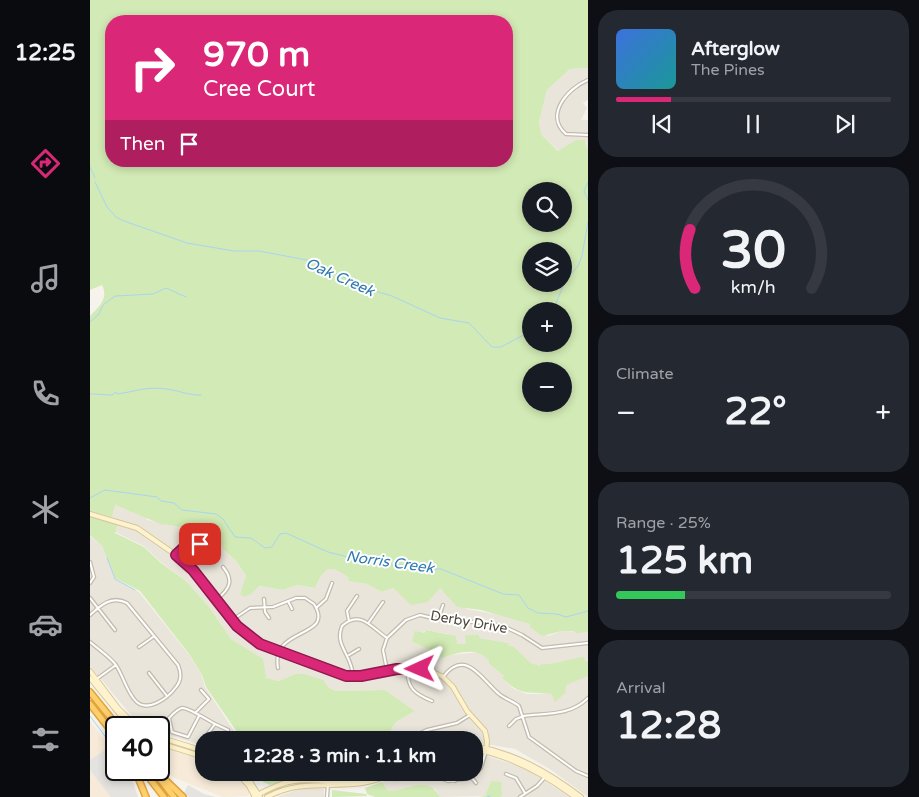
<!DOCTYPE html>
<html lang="en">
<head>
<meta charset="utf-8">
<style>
	body { margin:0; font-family:"Varela Round",sans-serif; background:#242831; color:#f1f3f6; height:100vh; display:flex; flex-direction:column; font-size:19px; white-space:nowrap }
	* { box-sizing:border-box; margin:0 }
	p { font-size:16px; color:#9ea1a6 }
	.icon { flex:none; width:28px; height:28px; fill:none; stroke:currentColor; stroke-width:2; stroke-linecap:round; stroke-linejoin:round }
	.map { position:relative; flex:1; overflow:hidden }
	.drawer { display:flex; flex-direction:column; gap:10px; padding:10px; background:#0d0f14; width:331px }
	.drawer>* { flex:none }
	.banner { position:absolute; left:15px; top:15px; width:408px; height:152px; border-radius:20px; box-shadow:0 2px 8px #0003; background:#db2777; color:#fff; overflow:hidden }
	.controls { position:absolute; left:432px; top:182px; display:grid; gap:10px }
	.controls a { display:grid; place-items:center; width:50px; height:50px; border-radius:50%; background:#171b24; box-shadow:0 2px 8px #0003; font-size:25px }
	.speed { position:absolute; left:15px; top:716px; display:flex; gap:10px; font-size:25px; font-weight:700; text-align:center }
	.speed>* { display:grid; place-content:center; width:65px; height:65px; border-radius:50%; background:#171b24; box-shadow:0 2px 8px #0003; line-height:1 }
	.speed .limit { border:2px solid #111; border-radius:8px; background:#fff; color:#111 }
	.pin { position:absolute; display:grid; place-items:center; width:42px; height:42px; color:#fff; margin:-21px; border-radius:10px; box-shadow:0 2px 8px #0006 }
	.me { position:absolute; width:55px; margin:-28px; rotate:269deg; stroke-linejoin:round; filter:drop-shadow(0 0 4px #0008) }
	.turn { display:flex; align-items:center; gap:18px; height:105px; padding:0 15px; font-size:22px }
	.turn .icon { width:65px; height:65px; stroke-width:2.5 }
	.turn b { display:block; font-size:35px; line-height:42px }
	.then { display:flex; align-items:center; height:48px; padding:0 15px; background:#0003; gap:10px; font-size:19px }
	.big { font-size:38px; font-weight:800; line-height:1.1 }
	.drawer .widget { flex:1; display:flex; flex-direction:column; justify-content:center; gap:8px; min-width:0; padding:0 18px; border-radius:20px; background:#242831 }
	.drawer .dial { align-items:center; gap:0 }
	.dial svg { height:130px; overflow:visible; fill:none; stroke:#363941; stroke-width:7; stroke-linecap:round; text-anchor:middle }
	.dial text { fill:#f1f3f6; stroke:none }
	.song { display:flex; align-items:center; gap:15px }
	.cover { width:60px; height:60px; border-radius:8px; background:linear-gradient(135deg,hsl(220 70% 55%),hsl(180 70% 35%)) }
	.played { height:5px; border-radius:2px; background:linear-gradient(90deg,#db2777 20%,#363941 20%) }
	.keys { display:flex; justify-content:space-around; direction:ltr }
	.heat { display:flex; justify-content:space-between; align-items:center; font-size:28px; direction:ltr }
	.charge { height:8px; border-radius:4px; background:linear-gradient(90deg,#34c759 25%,#363941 0) }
	.trip { position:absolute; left:105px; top:731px; width:288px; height:50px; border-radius:20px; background:#171b24; box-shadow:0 2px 8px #0003; font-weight:800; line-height:50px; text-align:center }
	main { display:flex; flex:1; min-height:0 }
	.dock { display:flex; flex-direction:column; width:90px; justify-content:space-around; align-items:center; background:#090b0e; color:#9ea1a6 }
	.dock .icon { width:35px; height:35px }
	.dock .current { color:#db2777 }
	.dock b { font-size:22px; color:#f1f3f6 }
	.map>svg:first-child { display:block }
	.residential { fill:#eae5da }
	.commercial { fill:#f7ead8 }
	.green { fill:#d2eab5; fill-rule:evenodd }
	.parking { fill:#e5e3e0 }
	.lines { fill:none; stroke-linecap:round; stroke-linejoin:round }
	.stream { stroke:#a9d4f2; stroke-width:1 }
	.street-casing { stroke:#c2bbae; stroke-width:4.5 }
	.secondary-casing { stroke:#d6c79b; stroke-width:6 }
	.highway-casing { stroke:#e0a43c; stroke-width:8 }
	.street { stroke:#fff; stroke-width:2 }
	.secondary { stroke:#fff3cd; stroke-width:4 }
	.highway { stroke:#ffcf6e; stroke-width:5 }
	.route-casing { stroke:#8e194d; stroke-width:12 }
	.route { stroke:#db2777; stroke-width:9 }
	.labels { text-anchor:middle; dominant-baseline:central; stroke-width:4; stroke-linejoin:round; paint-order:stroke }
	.street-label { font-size:14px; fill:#4b4439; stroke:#fff }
	.water-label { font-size:15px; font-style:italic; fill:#2e7ab2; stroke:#fff }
</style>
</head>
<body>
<main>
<nav class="dock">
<b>12:25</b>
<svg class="icon current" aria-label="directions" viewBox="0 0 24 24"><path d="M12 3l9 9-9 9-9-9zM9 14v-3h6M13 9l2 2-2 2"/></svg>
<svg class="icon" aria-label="music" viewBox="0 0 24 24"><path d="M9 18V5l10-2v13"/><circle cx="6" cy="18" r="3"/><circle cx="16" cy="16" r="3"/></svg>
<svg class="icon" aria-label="phone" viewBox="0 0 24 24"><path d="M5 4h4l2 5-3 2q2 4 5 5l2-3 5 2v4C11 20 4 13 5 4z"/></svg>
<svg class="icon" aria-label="climate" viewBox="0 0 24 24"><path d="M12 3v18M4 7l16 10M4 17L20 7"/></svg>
<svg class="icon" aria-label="car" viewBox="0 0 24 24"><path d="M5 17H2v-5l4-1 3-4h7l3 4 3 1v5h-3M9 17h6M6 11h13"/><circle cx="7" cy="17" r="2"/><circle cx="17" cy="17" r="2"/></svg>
<svg class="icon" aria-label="filters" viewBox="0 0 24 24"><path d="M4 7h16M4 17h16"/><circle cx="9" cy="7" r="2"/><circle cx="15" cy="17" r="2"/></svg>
</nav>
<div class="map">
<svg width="498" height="797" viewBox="0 0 498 797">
	<rect width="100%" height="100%" fill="#f6f3ec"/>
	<path class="residential" d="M498,68v32l-5,3 4,5 -6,12h7v29h-2l-1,-9h-9l-17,11 -18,-17 -2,-12 8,-32 23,-21z
		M24,505l32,12 1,3 58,12 11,6 8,12 12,11 10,16 -6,17h11l7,-8 25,4 14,-5 18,3 9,-17 6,-3 9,2 10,8 -1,3 19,3 15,8 11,-4 18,16 18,-3 10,-13 28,21 44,8 19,7 18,12 14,-5 26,1v29l-15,-1 -33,6 -9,-3 -16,-15 -7,-3 1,-2 -30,-5v-3l-13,9h-10l-8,-10 -22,-4 -14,12 29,13 1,4 9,-4 28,-3 7,4 3,5 -1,2 16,13 -2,2 12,11 13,5h26l25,-22 10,-3v128l-37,-27 -36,-21 -41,-7v-2h-98l13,-7 7,-11 19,-11 -30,-21 -49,1 -41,-17 -16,7 -13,-3 -20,-28 -15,-11 -22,-32 -23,-26 -24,-18 -18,-17 -29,-14 4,-8 -7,-7z
		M0,536l12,10 12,32 25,14 50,63 12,19 4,13 35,53h-36v6l-45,-14v-4l-19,-2 -50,-60z
		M384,752l51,16 45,29h-70l2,-3 -11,-13 -6,15 -45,1 -5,-8 -27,-1 -7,3h-13l-6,-9 17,-9 75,-1z
		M216,787l18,2v8h-48z"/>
	<path class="commercial" d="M0,721l26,35v14h11l5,7 6,20h-48z
		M69,745l45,14v13l28,1 17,18v5l-26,1 -48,-19 -16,-13z"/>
	<path class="green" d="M0,0h498v68l-18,1 -23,21 -8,32 2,12 17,17 18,-11h9l1,8 2,1v483l-12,1 -3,-2h-11l-20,5 -12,-9v-3l-49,-14 -24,-3 -17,-19 -12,14 -17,3 -18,-17 -11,4 -15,-8 -19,-3 1,-3c-21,-16 -24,-10 -34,10l-18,-3 -14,5 -24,-4 -8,8 -7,3 -4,-3 6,-18 -10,-15 -12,-11 -8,-12 -11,-6 -41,-8 -1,1 -48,-20 -3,12 -22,-6v-195c9,-9 19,-18 12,-31l-12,5zM416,21v140h-395v-140zM441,191h33v33h-33zM441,251h33v33h-33zM474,311v33h-33v-33zM441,371h33v33h-33z
		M0,516l28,9 -3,8 29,14 17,16 25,18 23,26 22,32 32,20 3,19 13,3 16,-7h9l19,6 6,8 7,3 49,-1 30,21 -19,11 -7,11 -13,7 -130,-1 -9,-7 -31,-45 -4,-12 -13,-21 -49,-63 -25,-13 -13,-32 -12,-11z
		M336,630l30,6 1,8h9l-1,-9h14v3l30,5 -1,2 6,2 17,16 9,3 1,-2c7,2 33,-6 43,-7l1,4h3v15l-22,9 -1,8 -10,9 -3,-8c-26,-3 -29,3 -50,-16l2,-2 -16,-13 1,-2c-10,-15 -33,-9 -48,-2v-4l-29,-13 3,-11 9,2z
		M172,773h115c-10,17 -62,2 -80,4 -10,1 -18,5 -27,8l-7,-3z
		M401,781l10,1 1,13 -2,2h-21l6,-1z
		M292,782l6,9c20,0 39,-17 52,6h-65l-8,-3 -2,-6z
		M242,790l34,4 1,2 -35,1z"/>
	<path class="parking" d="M18,748l8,11v11h8l9,13 5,14h-27l-21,-27v-10z
		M98,785l16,9 12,3h-27l-5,-4z"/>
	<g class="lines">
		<path class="stream" d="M0,167l5,11
			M5,182l12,25 9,10 8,4 63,22 47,8h25l53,10 53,27 27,8 48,22 29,5 23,24h9l30,-16
			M498,182l-4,9 4,9
			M463,311l12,-30 13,-15 4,-10 6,-34
			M0,322l9,-8 4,-9 12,-9 38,-2 13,-6 20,9
			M0,394l22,1 4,-3 1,2c16,-2 30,-8 49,-5 12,1 24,7 35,6
			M0,498l15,-8 52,7 4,4 13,2 8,7 34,4 7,5 12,18 16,1 14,10 7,-1 8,-13 6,-1 42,19 24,6 25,1 13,6h28l10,4h13l62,25 16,1 9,13 10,5 19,1 9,3 22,-6
			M17,558l8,21 20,11
			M0,716l26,35
			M40,770l6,8
			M281,776l2,-4
			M397,797l3,-1"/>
		<defs>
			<path id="street" d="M498,80c-20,8 -44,35 -22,54l22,1
				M86,555l14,-13 15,4
				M0,562l4,15 -4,6
				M0,598l25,32
				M127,599c13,-10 17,-19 6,-32
				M174,599l1,13 4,6
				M198,601l4,8
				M226,608l10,-9 6,-16
				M0,615c11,-10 22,-20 37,-12l51,62c3,7 4,15 -2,22 -8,11 -30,28 -42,12 -8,-10 -11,-23 -18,-34 -7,-9 -18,-16 -26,-23
				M348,619l5,-14
				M142,620l18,-12 23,-1 23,-9h9l9,6c22,35 -44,22 -36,64
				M259,621l-2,-10 10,-15
				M279,622l14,-20
				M49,647l14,-10
				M259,655l10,-6
				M318,668c-2,20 7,26 24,33
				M297,670l-4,-20 4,-12 19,-18 14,-5 25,6 31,1 27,4 19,9 20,13 46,-5
				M59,673l18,23
				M263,676c-1,-22 -19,-30 -11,-50 18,-17 30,2 45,12
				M353,677c23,-30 39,3 56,17 6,5 14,7 20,12l10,31 47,34 12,5
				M8,678l18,-13
				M105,713l14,-14 -8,-9
				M109,716l-11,21 -16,-5 -3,-14c3,-3 8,-9 13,-10 6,-1 27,13 33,16
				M419,726l7,-7 8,-3c23,-3 46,0 64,-18
				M316,740l21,-10 30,-7 13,-8
				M107,754l4,-11 14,-19 13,6 -3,10
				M336,772l22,9 24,-3 9,-10 5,-17
				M365,772v9
				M416,774l10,4 9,15
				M382,778l4,5
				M307,779l7,-7
				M237,797l1,-13
				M430,797l17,-11 8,-9"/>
			<path id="secondary" d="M0,514l47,14 39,27 17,15 44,57 23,17 86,32h15l47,-8 23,3 12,6 10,10 14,24 18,20 2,10 -1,10
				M0,671l28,37 20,20
				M0,678l41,50
				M69,737l45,14
				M69,743l45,14
				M384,746c41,7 74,26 107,51
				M384,749c38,7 70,25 101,48
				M146,772l13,14 6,11
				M154,772l16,25
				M164,797c12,-7 26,-14 40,-16 32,-4 62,10 92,-9
				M177,797c44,-24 86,0 126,-25"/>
			<path id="highway" d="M0,692l29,36
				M0,704l26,33
				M45,770l11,27
				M53,770l21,27
				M63,770l21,27
				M65,770l28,27"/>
		</defs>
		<use href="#street" class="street-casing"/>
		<use href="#secondary" class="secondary-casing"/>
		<use href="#highway" class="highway-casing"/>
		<use href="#street" class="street"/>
		<use href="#secondary" class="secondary"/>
		<use href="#highway" class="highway"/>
	</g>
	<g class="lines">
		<defs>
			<path id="route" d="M110,544l-10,-2 -14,13 17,15 44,56 23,18 86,32h15l36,-7h23"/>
		</defs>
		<use href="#route" class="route-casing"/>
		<use href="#route" class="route"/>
	</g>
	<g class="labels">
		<g class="street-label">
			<text transform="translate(379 622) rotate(10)">Derby Drive</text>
		</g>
		<g class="water-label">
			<text transform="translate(250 277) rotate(24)">Oak Creek</text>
			<text transform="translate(300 562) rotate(8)">Norris Creek</text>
		</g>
	</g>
</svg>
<div class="controls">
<a><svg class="icon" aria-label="search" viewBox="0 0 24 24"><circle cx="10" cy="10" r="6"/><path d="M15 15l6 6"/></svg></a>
<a><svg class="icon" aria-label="layers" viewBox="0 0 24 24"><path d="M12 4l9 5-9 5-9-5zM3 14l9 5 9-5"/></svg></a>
<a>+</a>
<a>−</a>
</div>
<div class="speed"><div class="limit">40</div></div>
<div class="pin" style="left:110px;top:544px;background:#d93025"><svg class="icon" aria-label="arrive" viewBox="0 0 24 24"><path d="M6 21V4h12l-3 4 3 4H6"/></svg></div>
<svg class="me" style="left:330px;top:669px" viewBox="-20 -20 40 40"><path d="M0-17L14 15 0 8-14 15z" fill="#db2777" stroke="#fff" stroke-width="4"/></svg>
<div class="trip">12:28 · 3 min · 1.1 km</div>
<div class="banner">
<div class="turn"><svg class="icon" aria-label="right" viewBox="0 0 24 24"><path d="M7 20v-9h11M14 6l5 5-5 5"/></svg><div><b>970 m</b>Cree Court</div></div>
<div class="then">Then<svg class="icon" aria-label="arrive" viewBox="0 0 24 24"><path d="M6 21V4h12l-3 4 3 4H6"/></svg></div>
</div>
</div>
<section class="drawer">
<div class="widget">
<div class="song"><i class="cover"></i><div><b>Afterglow</b><p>The Pines</p></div></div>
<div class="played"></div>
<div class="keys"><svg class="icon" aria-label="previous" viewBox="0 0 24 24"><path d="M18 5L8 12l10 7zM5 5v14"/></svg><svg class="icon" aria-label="pause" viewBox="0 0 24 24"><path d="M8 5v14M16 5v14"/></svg><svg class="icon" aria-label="next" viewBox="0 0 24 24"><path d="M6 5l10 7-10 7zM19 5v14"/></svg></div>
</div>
<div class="widget dial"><svg viewBox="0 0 100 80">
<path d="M14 69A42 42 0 1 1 86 69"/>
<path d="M14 69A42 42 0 0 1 11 33" stroke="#db2777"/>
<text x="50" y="56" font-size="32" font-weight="700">30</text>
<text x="50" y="72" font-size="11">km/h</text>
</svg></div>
<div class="widget"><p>Climate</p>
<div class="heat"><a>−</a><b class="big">22°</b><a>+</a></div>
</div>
<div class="widget"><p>Range · 25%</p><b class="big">125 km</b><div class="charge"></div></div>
<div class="widget"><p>Arrival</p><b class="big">12:28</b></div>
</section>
</main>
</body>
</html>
